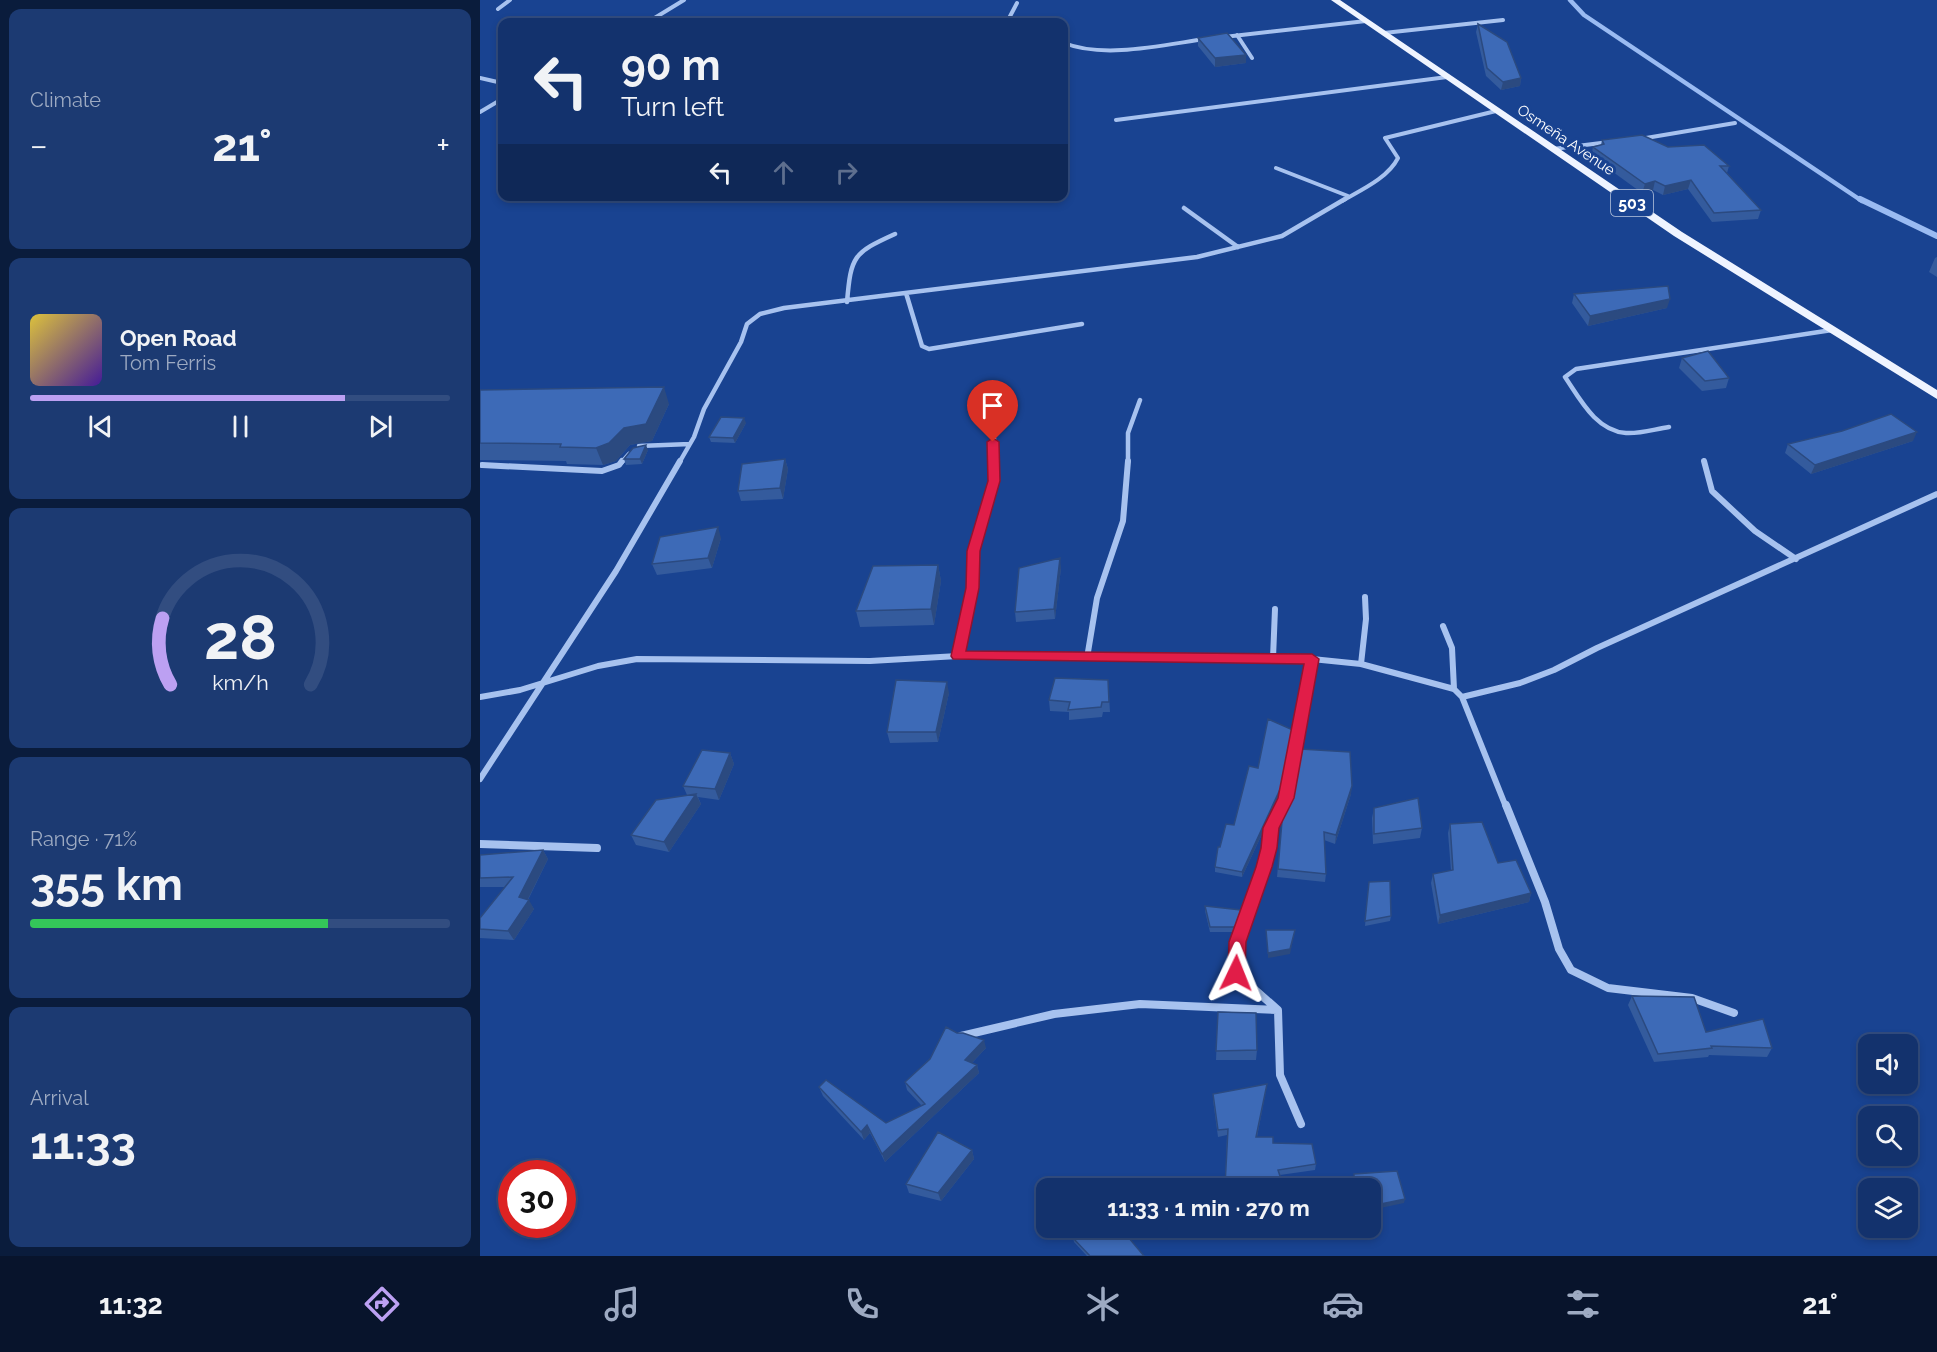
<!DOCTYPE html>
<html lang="en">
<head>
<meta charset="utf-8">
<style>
	body { margin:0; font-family:Raleway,sans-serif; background:#1c3a72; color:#f1f3f6; height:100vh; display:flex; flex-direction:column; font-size:22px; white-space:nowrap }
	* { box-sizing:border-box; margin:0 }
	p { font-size:20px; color:#9daac2 }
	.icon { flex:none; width:33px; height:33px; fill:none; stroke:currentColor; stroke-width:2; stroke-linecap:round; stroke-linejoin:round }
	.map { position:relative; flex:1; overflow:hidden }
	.side { display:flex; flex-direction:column; gap:9px; padding:9px; background:#0a1c3c; width:480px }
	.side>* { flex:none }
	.top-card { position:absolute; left:18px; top:18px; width:570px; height:183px; border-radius:12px; box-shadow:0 3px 9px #0003,0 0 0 2px #324d80; background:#13326d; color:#f1f3f6; overflow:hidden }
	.fabs { position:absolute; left:1378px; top:1034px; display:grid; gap:12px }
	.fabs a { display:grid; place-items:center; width:60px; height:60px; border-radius:12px; background:#13326d; box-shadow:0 3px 9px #0003,0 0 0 2px #324d80; font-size:30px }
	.speed { position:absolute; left:18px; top:1160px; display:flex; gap:12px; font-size:30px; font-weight:700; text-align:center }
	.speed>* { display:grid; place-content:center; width:78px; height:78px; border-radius:50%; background:#13326d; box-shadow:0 3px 9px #0003,0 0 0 2px #324d80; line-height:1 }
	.speed .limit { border:9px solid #d22; background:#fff; color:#111 }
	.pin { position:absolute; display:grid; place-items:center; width:51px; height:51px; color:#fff; margin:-62px -26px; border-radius:50% 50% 50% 0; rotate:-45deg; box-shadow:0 0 6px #0007 }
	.pin .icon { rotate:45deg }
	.me { position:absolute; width:66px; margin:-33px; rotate:2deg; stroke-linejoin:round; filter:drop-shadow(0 0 4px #0008) }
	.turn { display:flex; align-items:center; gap:21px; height:126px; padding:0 24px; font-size:27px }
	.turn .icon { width:78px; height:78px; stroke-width:2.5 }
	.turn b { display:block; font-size:42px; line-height:51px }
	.lanes { display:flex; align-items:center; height:57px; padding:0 24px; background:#0003; justify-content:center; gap:30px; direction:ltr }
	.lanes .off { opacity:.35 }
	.big { font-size:45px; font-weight:700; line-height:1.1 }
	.side .tile { flex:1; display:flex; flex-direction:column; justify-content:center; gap:9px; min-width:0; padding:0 21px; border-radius:12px; background:#1c3a72 }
	.side .dial { align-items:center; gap:0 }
	.dial svg { height:156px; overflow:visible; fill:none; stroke:#324d80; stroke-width:7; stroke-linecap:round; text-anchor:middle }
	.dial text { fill:#f1f3f6; stroke:none }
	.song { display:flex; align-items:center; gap:18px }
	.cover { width:72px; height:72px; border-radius:9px; background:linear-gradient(135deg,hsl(50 70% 55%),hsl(260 70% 35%)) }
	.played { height:6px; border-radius:3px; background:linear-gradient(90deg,#bca0f2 75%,#324d80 75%) }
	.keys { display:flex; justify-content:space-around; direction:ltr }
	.heat { display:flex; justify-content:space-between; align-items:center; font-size:33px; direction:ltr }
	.charge { height:9px; border-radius:4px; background:linear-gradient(90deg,#34c759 71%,#324d80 0) }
	.trip { position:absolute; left:556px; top:1178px; width:345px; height:60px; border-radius:12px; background:#13326d; box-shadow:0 3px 9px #0003,0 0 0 2px #324d80; font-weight:700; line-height:60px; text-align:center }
	.tab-bar { display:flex; height:96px; justify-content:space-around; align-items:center; background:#08142c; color:#9daac2 }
	.tab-bar .icon { width:42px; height:42px }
	.tab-bar .current { color:#bca0f2 }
	.tab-bar b { font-size:27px; color:#f1f3f6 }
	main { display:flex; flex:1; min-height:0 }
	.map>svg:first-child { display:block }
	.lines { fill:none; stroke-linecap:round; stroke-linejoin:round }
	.stream-far1 { stroke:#9abbf2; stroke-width:4.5 }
	.stream { stroke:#9abbf2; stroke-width:6 }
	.minor-far3 { stroke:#a7c2ef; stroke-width:4 }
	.minor-far2 { stroke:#a7c2ef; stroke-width:4.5 }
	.minor-far1 { stroke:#a7c2ef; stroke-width:6 }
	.minor { stroke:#a7c2ef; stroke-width:8 }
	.primary { fill:#eff4ff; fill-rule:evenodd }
	.wall { fill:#345b9d }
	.shaded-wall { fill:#2b4a80 }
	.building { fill:#3d6ab7; stroke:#2b4a80; stroke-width:1.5 }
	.route { fill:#e11d48; stroke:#92132f; stroke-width:1.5 }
	.labels { text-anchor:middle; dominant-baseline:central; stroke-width:6; stroke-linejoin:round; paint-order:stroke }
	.far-street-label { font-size:15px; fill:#fff; stroke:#194391 }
	.shield { fill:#194391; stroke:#bac7de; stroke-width:1.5 }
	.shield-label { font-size:16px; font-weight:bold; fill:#fff }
</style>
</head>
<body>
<main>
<section class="side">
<div class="tile"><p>Climate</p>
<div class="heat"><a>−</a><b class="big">21°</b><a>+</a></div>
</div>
<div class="tile">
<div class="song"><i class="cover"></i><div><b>Open Road</b><p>Tom Ferris</p></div></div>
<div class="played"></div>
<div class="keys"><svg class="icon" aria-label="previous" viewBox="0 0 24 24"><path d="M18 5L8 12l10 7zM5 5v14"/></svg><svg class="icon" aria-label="pause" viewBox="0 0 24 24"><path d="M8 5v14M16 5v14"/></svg><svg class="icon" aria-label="next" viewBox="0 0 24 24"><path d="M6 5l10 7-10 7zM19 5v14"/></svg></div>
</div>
<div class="tile dial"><svg viewBox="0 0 100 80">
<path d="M14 69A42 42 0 1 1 86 69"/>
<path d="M14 69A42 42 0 0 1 10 35" stroke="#bca0f2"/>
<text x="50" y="56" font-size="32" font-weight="700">28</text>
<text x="50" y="72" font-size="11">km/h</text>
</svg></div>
<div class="tile"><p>Range · 71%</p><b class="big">355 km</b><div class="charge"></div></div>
<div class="tile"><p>Arrival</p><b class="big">11:33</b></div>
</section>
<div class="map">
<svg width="1457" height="1256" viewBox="0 0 1457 1256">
	<rect width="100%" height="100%" fill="#194391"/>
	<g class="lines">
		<path class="stream-far1" d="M1090,0l14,15 278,186"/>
		<path class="stream" d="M1380,199l77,37"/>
		<path class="minor-far3" d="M18,9l12,-9
			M171,21l23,1
			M168,22l36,-22
			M527,22l10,-19
			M904,33l119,-13
			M757,35l15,23
			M744,37l142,-16
			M584,43c40,16 99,2 141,-4
			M0,78l22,5
			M0,112l22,-13
			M636,120l331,-43
			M1160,139l95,-16
			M1073,149l56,-7
			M796,168l72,28
			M862,201c19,-11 46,-23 56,-43l-13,-20 111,-27"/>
		<path class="minor-far2" d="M704,208l54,39
			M426,293l16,53 7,3 153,-25
			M367,302c4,-46 6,-49 48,-68
			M1189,427c-14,2 -29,7 -43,6 -30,-2 -46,-34 -61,-56l11,-8 256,-39
			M514,438v25
			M159,446l51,-2
			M141,463l8,-9
			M199,463l15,-26 10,-28 37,-67 6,-18 13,-10 24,-6 413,-51 85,-21 63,-37
			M648,463v-30l12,-33"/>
		<path class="minor-far1" d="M1224,461l8,30 43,40 41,28
			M2,465l120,6 17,-6 3,-4
			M963,626l9,22 2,41
			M478,656l15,-68 1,-37 20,-70v-20
			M607,658l10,-60 26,-77 5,-60
			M793,658l2,-49
			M881,664l5,-45 -1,-22
			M0,697l40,-7 78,-24 39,-7 233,2 88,-5 354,3 49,5 93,25 8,8 58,-14 34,-13 43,-22 340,-154
			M982,697l44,110
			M0,779l136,-208 64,-110
			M802,807l4,-9 26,-139"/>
		<path class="minor" d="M802,805l-11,23 -7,39 -26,75 -3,14 1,17 42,37 2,65 21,49
			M1026,805l39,97 14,47 12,21 37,18 84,10 42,15
			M0,844l117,4
			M481,1036l93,-22 86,-10 137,6"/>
		<path class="primary" d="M851,0h9l342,232 255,158v9l-263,-163z"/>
	</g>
	<path class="wall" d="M998,24l43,54 -1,8 -19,4 -15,-14 -10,-44z
		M718,38l48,17v8l-31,4 -17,-21z
		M1122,140l66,7 61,19 -2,7 34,37 -3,9 -46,3 -24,-33 -25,6 -10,-5 -11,3 -51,-37 2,-9 8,-2z
		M1457,257v20l-8,-5 6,-14z
		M1094,294l93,14 -79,18 -16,-23z
		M1202,358l47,20 -3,10 -24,3 -23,-23z
		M0,390l189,14 -17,37 -22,4 -14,16 -13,4 -36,-1 -1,-3 -86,-1z
		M266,423l-11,20 -24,-1 -2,-5z
		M1433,441l-102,33 -26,-21 3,-9z
		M168,450l-6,14 -16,1 -2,-6z
		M305,459l3,10 -5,30 -42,2 -3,-10z
		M241,538l-9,30 -55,7 -5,-11z
		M458,565l3,16 -7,44 -74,2 -4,-16z
		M581,568l-6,51 -39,3 -1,-10z
		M628,680l2,32h-7l-1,5 -33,3v-8l-19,-1 -1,-11z
		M469,693l-11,49 -48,1 -3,-11z
		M813,730l-11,61 -40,86 -27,-5v-5l43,-99z
		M250,753l4,11 -15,36 -21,-3 3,7 -32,48 -33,-7 -5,-10 56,-40 -4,-9z
		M871,794l-16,50 -11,-4 2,34 -1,8 -48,-5 6,-68z
		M894,808l48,20 -2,10 -47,6 -1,-26z
		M970,824l48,39 33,30 -2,9 -91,22 -7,-41 2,-9 18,-3 -3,-38z
		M63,850l5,9 -20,41 6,9 -20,31 -34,-2v-20l25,-31h-25v-32z
		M889,882l22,34 -1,5 -25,5z
		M725,906l36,4v5l-6,17h-25l-5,-21z
		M1152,996l74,36 66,16 -5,9 -58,-2 -1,2 -54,5 -26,-57z
		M738,1012l39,38 -1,10h-40z
		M477,1033l29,15 -14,15 5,2 2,8 -94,89 -15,-29 -6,7 -41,-44 -4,-9 67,36 36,-17 -15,-16 -2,-8z
		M786,1090l-9,47 16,6 43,21 -1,6 -35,5 4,13h-59l2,-53 -9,2 -5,-37v-6z
		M492,1150l2,9 -33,42 -32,-8 -3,-9z
		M647,1231l-2,2 19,23h-57l-13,-14 -1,-4z"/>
	<path class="shaded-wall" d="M766,55v8l-31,4v-9z
		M1041,78l-1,8 -19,4 2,-8z
		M1211,180l-3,9 -25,6 2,-9z
		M1175,181l-2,9 -11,3 3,-9z
		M1190,299l-3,9 -79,18 2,-10z
		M184,387l5,17 -17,37 -22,4 -14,16 -13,4 -7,-17z
		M264,418l2,5 -11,20 -2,-5z
		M1437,432l-4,9 -102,33 4,-9z
		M166,445l2,5 -6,14 -2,-5z
		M305,459l3,10 -5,30 -3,-11z
		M238,527l3,11 -9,30 -4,-10z
		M580,558l1,10 -6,51 -1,-10z
		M458,565l3,16 -7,44 -3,-16z
		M467,682l2,11 -11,49 -2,-10z
		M813,730l-11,61 -40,86v-5z
		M250,753l4,11 -15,36 -4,-11z
		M872,786l-1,8 -16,50 1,-9z
		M216,794l5,10 -32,48 -5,-10z
		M63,850l5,9 -23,46 4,-5 5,9 -20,31 -6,-9 11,-34z
		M1051,893l-2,9 -91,22 2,-9z
		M761,910v5l-6,17v-5z
		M815,930l-5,24 -22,4v-5z
		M504,1040l2,8 -19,20 -2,-8z
		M497,1065l2,8 -94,89 -3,-8z
		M387,1125l3,8 -6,7 -3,-8z
		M492,1150l2,9 -33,42 -3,-8z
		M925,1199l-1,4 -33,7v-4z"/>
	<path class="building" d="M998,24l29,18 14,36 -18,4 -16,-14z
		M747,33l19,22 -31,3 -17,-20z
		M1162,135l26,12 36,-2 25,21h-9l41,44 -47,3 -23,-33 -26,6 -10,-5 -10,3 -52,-37 11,-3 -2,-4z
		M1188,286l2,13 -80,17 -16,-22z
		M1228,351l21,27 -24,3 -23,-23z
		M184,387l-18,37 -22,4 -15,15 -13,5 -36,-1 1,-3 -81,-1v-53z
		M1411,414l26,18 -102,33 -27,-21 54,-13z
		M241,417l23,1 -11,20 -24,-1z
		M166,445l-6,14h-16l9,-11z
		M305,459l-5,29 -42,3 4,-27z
		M238,527l-10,31 -56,6 8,-27z
		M580,558l-6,51 -39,3 4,-44z
		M458,565l-7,44 -75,2 17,-45z
		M575,678l53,2 1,22h-7l-1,5 -33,3 2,-8 -21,-2z
		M416,680l51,2 -11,50h-49z
		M788,719l25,11 -11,55 -40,87 -27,-5 3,-20h2l6,-23 8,1 15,-59 9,2z
		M820,749l50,3 2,34 -16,49 -12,-3 2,42 -48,-5 5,-60 9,-18z
		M222,750l28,3 -15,36 -32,-3z
		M216,794l-32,48 -33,-7 25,-35z
		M938,798l4,30 -48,6v-26z
		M1002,822l16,41 18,-3 15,33 -91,22 -7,-41 20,-4 -3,-46z
		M63,850l-24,47 10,3 -21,31 -28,-2v-11l33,-41 -33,1v-23z
		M910,881l1,35 -26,5 4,-39z
		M725,906l36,4 -6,17h-25z
		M786,930h29l-5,19 -22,4z
		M1152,996l62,1 12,35 57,-13 9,29 -61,-2 1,2 -54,6z
		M738,1012l38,1 1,37 -41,1z
		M466,1027l11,6h6l21,7 -19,20 12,5 -95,89 -15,-29 -6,7 -42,-45 7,-7 60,43 39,-19 -20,-22 25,-23z
		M787,1084l-11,53h17v6l39,1 4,20 -38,6 6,18h-58l-1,-2 3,-57 -10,1 -5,-36z
		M458,1132l34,18 -34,43 -32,-9z
		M917,1171l8,28 -34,7v-18h-17v-14z
		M601,1227h45l-3,4 21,25h-54l-17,-18z"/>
	<path class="route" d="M513,438l6,4 1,39 -20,70 -1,37 -13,63 346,3 7,5 -25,139 -15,30 -2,20 -5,19 -26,75 -1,31 -3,5 -6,3 -6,-3 -2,-5 1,-31 27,-75 5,-19 2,-20 15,-30 26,-134 -351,-5 -2,-3 15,-68 1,-37 21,-70 -1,-39z"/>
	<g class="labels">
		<g class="far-street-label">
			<text transform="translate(1086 140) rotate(34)">Osmeña Avenue</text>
		</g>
		<rect class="shield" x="1131" y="190" width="42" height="26" rx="4.5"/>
		<g class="shield-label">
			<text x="1152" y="203">503</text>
		</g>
	</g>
</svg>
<div class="fabs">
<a><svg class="icon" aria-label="sound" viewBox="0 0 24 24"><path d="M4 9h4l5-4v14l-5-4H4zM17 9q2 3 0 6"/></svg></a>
<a><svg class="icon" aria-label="search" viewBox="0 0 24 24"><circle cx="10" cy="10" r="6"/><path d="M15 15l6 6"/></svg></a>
<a><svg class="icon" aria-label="layers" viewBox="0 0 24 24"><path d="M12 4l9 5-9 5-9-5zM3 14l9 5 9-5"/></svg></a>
</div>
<div class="speed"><div class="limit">30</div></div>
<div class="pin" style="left:513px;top:442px;background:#d93025"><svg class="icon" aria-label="arrive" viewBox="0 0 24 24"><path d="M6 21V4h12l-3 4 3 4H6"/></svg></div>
<svg class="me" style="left:756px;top:973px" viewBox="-20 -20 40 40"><path d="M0-17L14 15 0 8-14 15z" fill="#e11d48" stroke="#fff" stroke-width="4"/></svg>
<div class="trip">11:33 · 1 min · 270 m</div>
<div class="top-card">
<div class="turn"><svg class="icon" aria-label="left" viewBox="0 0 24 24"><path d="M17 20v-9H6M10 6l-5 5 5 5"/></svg><div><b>90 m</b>Turn left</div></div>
<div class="lanes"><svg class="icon" aria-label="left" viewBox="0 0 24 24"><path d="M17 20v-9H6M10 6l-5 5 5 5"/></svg><svg class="icon off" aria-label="ahead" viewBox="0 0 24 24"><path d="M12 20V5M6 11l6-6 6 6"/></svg><svg class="icon off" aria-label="right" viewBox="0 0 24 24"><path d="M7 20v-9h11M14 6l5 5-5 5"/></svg></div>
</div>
</div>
</main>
<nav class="tab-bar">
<b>11:32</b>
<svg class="icon current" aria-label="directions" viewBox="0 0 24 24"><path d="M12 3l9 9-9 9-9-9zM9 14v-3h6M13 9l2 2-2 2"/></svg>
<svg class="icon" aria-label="music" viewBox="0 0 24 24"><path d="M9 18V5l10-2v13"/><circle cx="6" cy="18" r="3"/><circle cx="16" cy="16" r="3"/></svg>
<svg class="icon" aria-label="phone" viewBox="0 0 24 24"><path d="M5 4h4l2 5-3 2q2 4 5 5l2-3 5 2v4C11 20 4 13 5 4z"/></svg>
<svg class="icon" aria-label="climate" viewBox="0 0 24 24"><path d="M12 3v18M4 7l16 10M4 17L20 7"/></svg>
<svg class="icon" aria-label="car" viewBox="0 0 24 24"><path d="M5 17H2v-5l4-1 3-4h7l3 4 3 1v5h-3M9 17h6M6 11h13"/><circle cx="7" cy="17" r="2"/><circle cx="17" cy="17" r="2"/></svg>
<svg class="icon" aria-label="filters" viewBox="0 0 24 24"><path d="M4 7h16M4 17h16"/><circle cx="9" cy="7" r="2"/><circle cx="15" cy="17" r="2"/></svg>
<b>21°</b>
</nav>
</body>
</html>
